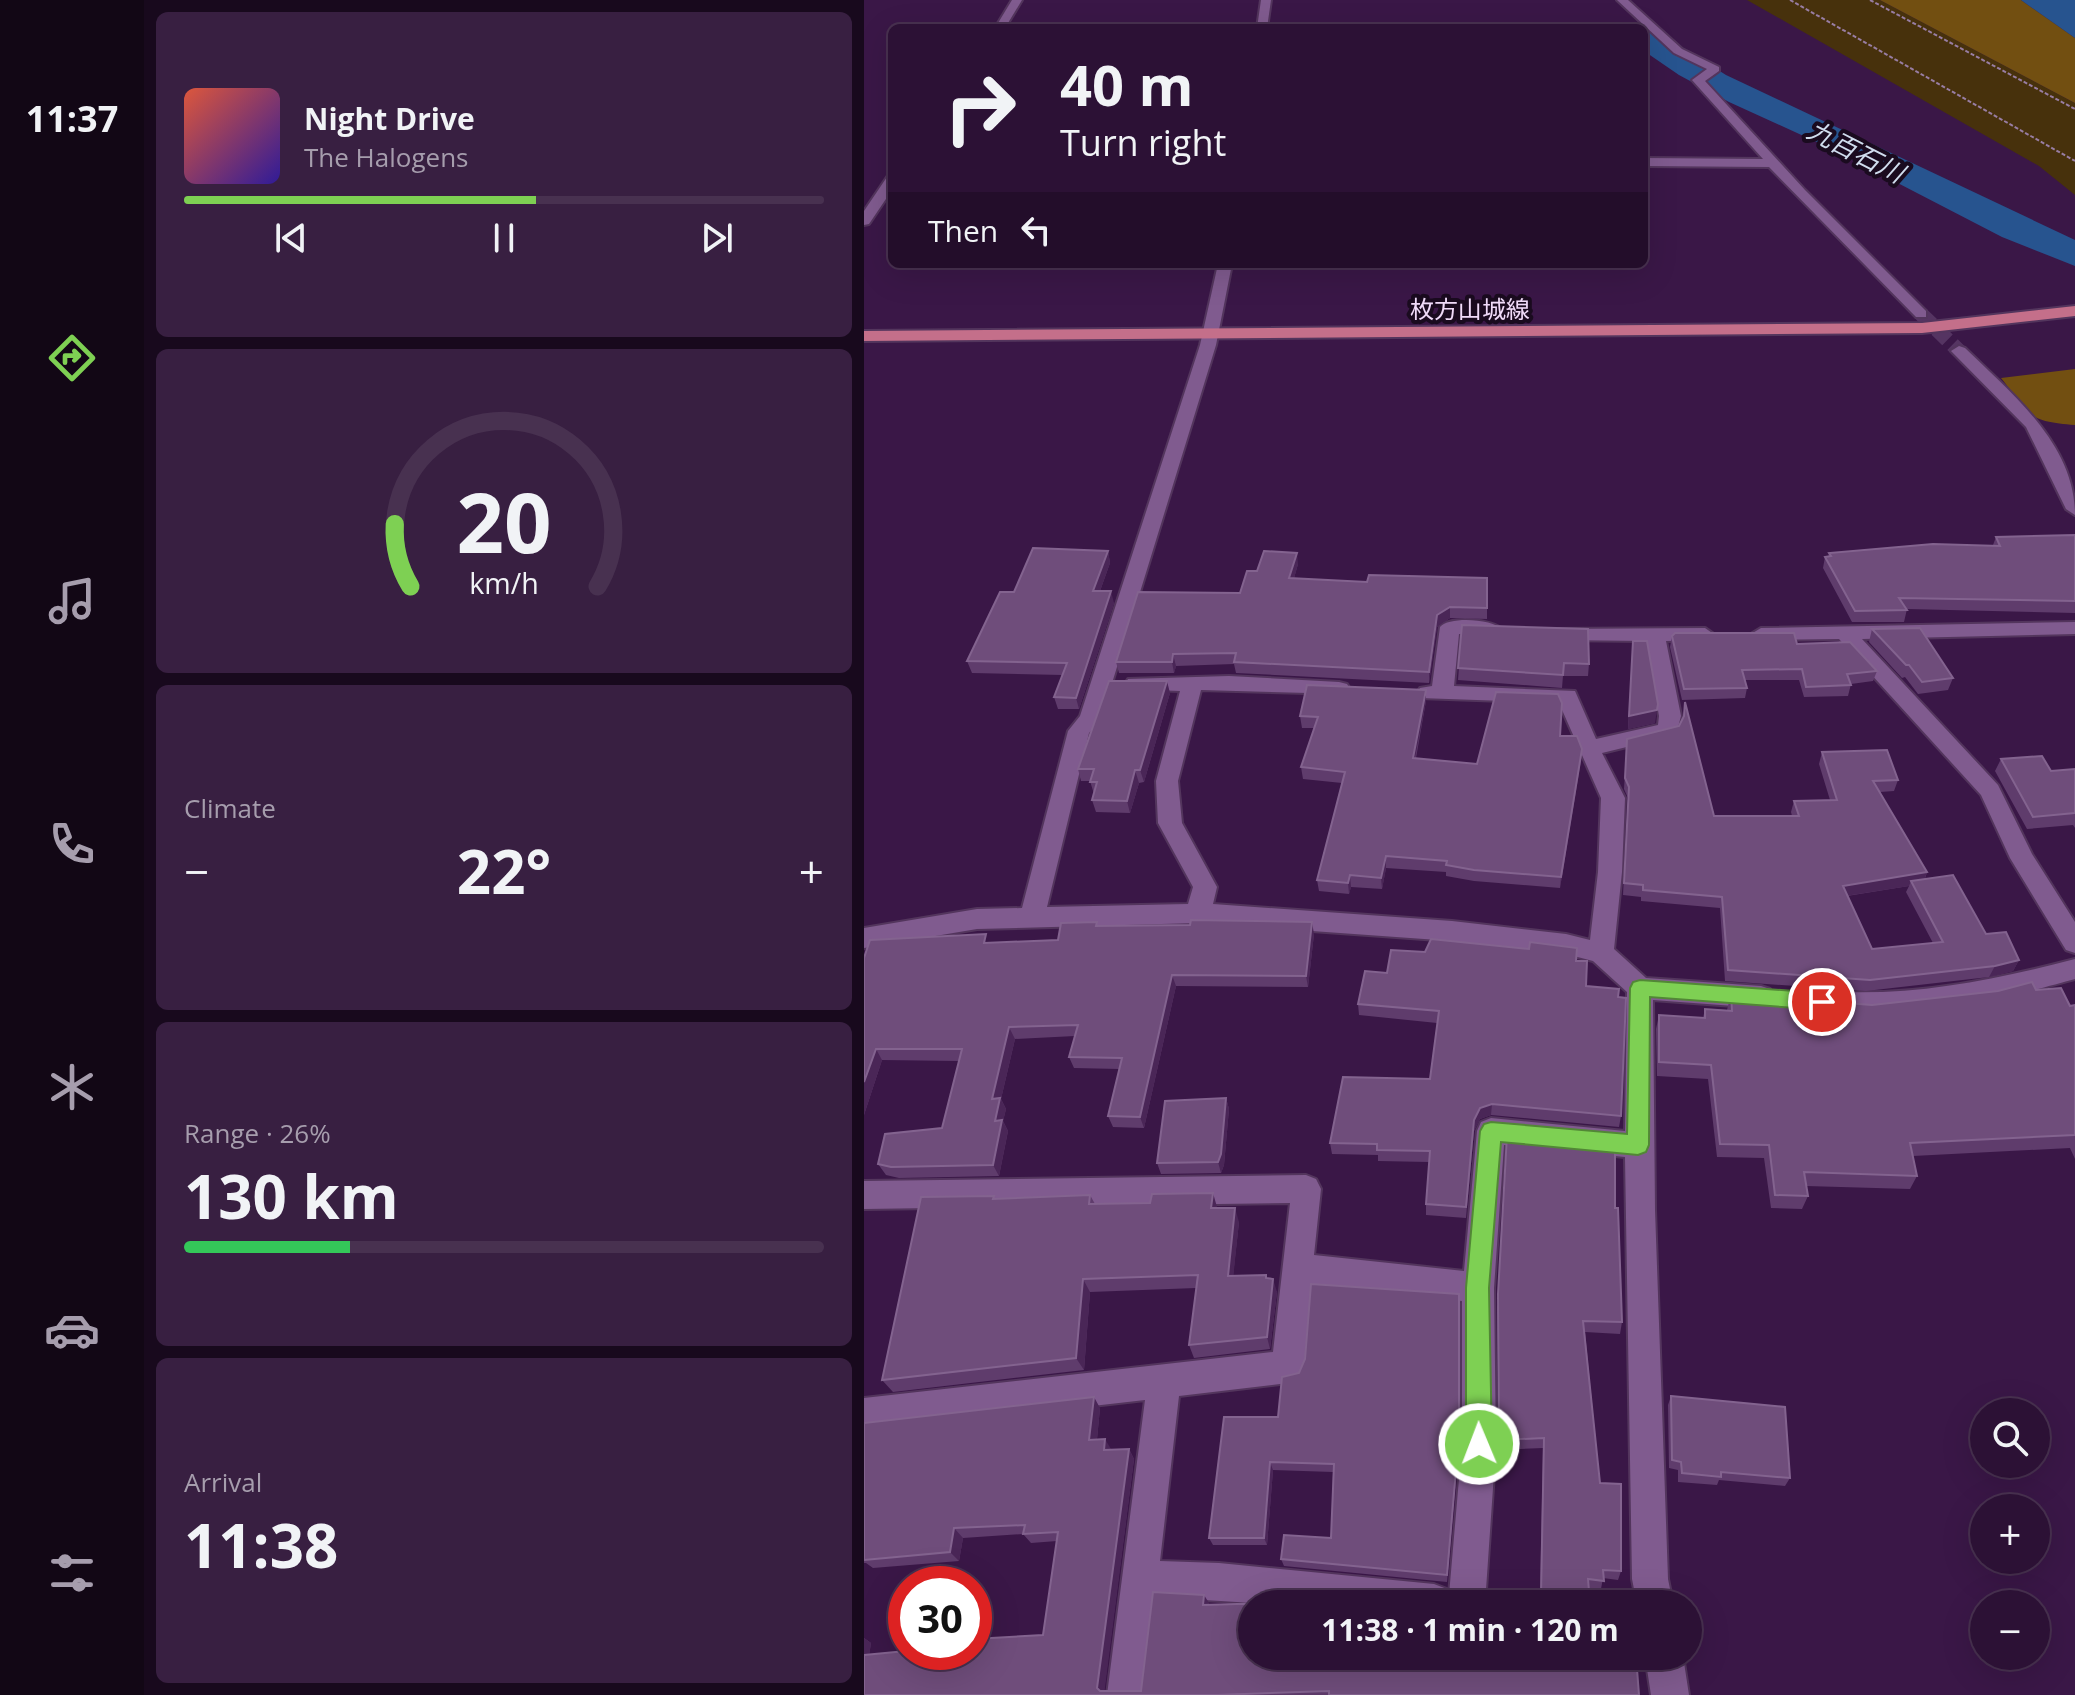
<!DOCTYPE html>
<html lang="en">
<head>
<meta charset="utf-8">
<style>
	body { margin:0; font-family:"Open Sans","Noto Sans JP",sans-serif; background:#381f41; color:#f1f3f6; height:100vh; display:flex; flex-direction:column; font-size:30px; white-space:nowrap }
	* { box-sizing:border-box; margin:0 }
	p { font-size:26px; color:#a69dad }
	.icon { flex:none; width:44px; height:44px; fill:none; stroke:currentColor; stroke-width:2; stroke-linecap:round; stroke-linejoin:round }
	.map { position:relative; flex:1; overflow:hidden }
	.sheet { display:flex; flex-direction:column; gap:12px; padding:12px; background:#18091d; width:720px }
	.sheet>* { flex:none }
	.hud { position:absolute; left:24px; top:24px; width:760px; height:244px; border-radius:12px; box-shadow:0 8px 32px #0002,0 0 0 2px #483150; background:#2c1135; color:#f1f3f6; overflow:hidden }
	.controls { position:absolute; left:1106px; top:1398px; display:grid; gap:16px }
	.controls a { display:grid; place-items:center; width:80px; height:80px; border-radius:50%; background:#2c1135; box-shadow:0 8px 32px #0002,0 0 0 2px #483150; font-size:40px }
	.speed { position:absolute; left:24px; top:1566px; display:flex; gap:16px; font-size:40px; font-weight:700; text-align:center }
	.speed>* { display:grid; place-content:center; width:104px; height:104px; border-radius:50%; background:#2c1135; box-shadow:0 8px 32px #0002,0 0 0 2px #483150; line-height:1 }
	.speed .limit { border:12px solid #d22; background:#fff; color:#111 }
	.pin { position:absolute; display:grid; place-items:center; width:68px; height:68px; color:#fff; margin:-34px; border:4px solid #fff; border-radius:50%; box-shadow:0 2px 8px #0007 }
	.me { position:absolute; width:88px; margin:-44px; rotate:359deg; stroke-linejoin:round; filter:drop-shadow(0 0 6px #0008) }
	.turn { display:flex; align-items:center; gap:28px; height:168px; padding:0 40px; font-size:36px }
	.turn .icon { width:104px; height:104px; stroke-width:2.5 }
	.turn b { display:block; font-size:56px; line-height:68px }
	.then { display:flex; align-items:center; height:76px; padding:0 40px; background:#0003; gap:16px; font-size:30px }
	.big { font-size:60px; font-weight:700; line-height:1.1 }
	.sheet .card { flex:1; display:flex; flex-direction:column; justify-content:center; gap:12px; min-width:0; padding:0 28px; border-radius:12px; background:#381f41 }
	.sheet .dial { align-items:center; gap:0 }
	.dial svg { height:208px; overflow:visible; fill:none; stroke:#483150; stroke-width:7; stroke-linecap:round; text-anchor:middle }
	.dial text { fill:#f1f3f6; stroke:none }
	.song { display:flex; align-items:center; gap:24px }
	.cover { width:96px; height:96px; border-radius:12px; background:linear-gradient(135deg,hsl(10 70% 55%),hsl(250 70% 35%)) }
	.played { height:8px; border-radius:4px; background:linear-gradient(90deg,#7ed053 55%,#483150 55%) }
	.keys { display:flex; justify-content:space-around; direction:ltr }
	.heat { display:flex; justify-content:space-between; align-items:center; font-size:44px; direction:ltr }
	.charge { height:12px; border-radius:6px; background:linear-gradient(90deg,#34c759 26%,#483150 0) }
	.trip { position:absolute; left:374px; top:1590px; width:464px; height:80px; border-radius:40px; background:#2c1135; box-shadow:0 8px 32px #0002,0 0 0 2px #483150; font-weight:700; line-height:80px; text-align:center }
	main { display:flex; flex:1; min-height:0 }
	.tabs { display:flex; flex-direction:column; width:144px; justify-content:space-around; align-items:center; background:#120715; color:#a69dad }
	.tabs .icon { width:56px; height:56px }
	.tabs .selected { color:#7ed053 }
	.tabs b { font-size:36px; color:#f1f3f6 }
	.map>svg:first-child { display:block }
	.green { fill:#47310c }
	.forest { fill:#724f11 }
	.water { fill:#27548f }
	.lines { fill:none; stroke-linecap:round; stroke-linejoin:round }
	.river { fill:#27548f; fill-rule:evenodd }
	.street-tunnel { stroke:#553462; stroke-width:15; stroke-dasharray:15 7; stroke-linecap:butt }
	.street-casing { stroke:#53355d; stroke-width:4 }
	.secondary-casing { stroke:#53355d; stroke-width:4 }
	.primary-casing { stroke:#53355d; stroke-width:4 }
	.path { stroke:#987da3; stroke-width:2; stroke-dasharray:4 2; stroke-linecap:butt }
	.street { fill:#805b8f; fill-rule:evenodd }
	.secondary { fill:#805b8f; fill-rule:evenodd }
	.primary { fill:#c46f8a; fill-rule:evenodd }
	.wall { fill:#5f3c6c; fill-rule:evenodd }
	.shaded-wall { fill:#4a2657 }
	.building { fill:#6f4d7b; stroke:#83638f; stroke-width:2 }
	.route { fill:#7ed053; stroke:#528736; stroke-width:2 }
	.labels { text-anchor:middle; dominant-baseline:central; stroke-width:8; stroke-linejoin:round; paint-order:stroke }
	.far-street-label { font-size:24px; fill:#f0dbf9; stroke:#1a0b1f }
	.far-water-label { font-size:26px; font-style:italic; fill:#d0ddee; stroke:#1a0b1f }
</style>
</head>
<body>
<main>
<nav class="tabs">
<b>11:37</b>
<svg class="icon selected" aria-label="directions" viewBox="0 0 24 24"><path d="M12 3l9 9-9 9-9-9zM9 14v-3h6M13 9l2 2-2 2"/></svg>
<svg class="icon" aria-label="music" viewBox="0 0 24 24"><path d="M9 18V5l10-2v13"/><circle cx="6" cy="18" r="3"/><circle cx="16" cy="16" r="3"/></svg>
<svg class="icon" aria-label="phone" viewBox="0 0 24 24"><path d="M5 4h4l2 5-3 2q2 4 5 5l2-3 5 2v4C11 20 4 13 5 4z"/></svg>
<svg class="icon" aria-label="climate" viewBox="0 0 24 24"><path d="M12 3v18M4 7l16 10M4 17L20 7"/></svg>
<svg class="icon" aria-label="car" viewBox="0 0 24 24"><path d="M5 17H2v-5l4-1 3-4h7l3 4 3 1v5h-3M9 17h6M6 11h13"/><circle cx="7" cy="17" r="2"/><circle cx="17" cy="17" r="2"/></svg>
<svg class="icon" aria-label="filters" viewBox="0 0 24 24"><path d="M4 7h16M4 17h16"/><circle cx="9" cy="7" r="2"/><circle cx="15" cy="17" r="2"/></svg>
</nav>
<section class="sheet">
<div class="card">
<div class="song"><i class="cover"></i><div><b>Night Drive</b><p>The Halogens</p></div></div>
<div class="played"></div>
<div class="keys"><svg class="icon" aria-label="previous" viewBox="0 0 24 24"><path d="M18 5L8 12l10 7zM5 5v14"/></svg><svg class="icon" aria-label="pause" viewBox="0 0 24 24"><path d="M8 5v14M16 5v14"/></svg><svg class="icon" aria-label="next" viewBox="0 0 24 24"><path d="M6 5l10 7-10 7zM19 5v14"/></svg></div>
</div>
<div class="card dial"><svg viewBox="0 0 100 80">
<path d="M14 69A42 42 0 1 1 86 69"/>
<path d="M14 69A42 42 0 0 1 8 45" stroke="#7ed053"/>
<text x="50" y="56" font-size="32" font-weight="700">20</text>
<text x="50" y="72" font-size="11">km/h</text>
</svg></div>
<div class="card"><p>Climate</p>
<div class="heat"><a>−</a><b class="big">22°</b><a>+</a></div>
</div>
<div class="card"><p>Range · 26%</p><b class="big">130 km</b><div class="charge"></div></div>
<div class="card"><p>Arrival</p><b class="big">11:38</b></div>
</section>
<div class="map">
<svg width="1211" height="1695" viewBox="0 0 1211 1695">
	<rect width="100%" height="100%" fill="#3a1747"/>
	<path class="green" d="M883,0h133l195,103v92l-36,-29z"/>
	<path class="forest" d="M1016,0h141l54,38v65z
		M1211,369v56c-50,-4 -44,-10 -74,-47z"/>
	<path class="water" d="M1157,0h54v38z"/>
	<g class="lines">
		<path class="river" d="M780,27l11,3 71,45 349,165v26l-73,-29 -170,-88 -103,-47 -50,-27 -35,-24v-23h-4z"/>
		<path class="street-tunnel" d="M1057,314l38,37"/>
		<defs>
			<path id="street" d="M397,0h10l-4,28h-10z
				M753,0h11l54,49 37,18v4l-14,10 100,109 121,121v6h-10l-147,-150 -125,-1v-8l119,1 -71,-79 15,-11 -33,-16z
				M354,264h14l-16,81 -115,374 -12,14 -42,174 141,-3 5,-17 -35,-64 -2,-42 24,-90 -52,-2 -3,-5 3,-5 101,-3 110,6 8,2 3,5 -3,5 -146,-4 -23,91 4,42 35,64 -4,17 239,17 114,13 24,6 8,-68 3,-74 -42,-95 -139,-5 -3,-5 3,-5 12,-2 8,-59c10,-11 53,-8 63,3l-10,6 -34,-2 -5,52 121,5 21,48 62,-14 1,-9 -13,-75 -88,-1 -10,-6 3,-5 154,-1 10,7 -3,5 -46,1 15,75 -5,19 -74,18 23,45 -3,74 -8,77 32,29 115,8 9,3 4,8 -4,8 -9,3 -108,-8 2,210 13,369 5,25h-36l-5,-25 -7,-422 -121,-12 -10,143 2,156 -11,160h-216l-113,-7 -11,98h-38l38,-295 -281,32v-34l409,-46 17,-149 -426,6v-28l442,-6 10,4 5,10 -7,66 150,16 13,-140 4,-9 10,-4 134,13 2,-139 -34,-31 -27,-7 -114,-13 -254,-18 -221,6 -113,19v-20l113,-19 45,-1 46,-177 12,-15 120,-371zM447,1284l151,17v143l-13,151 -2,-6 -13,-5 -215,-21 -59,-2 19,-165 109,-13 12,-4 4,-12z
				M1095,346l6,2c46,45 110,96 110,167l-9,-6 -40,-82 -75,-76z
				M1211,622v12l-213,5 136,146 34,69 43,68v31l-9,-3 -56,-92 -29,-63 -142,-156 -78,1 -10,-6 10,-6z
				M1211,959v20c-58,16 -187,51 -243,32l-4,-8 4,-8 9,-3c80,3 157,-13 234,-33z
				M781,1656h38l6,39h-38z"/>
			<path id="secondary" d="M148,0h10l-17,28h-10z
				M28,176v14l-23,34 -5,1v-14l23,-34z"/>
			<path id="primary" d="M1211,306v10l-153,17 -1058,8v-10l1058,-8z"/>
		</defs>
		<use href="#street" class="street-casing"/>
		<use href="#secondary" class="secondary-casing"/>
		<use href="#primary" class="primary-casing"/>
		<path class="path" d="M926,0l285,161
			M1006,0l205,109"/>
		<use href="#street" class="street"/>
		<use href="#secondary" class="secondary"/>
		<use href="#primary" class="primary"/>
	</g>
	<path class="wall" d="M1211,535v78l-168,-4 -3,13h-52l-29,-54 2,-11h3l1,-4 164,-8 3,-8z
		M244,551l2,12 -10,28 14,12 -35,106h-21l-4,-12 9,-22 -91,-2 -5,-12 47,-69z
		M434,564l-4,14 193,30v11l-37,-1 -13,9 -8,56 -193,-10 -2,-9 -58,2 -2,7h-55l-3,-11 124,-69 17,-22z
		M598,625l127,39 -1,12h-25l-1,12 -104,-8z
		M1008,629l81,49 -5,12 -30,4 -13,-17 -3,1 -33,-36z
		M808,636l125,8 80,27 -4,10 -22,3 -3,12 -44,1 -5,-17h-54l2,8 -2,10 -63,2 -12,-53z
		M769,641l22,82 -27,6 4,-76z
		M562,690v11l-10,57 61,6 83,-28 21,24 -21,128 -86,-7 -28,-5v-4l-60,-4 -4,21 -31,-2 -2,7 -30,-3 -2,-11 25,-97 -39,-4 -2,-12 13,-39h-12l-2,-12z
		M306,693l-26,89 -5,1 -9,30 -34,-1 -4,-12 2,-6 -4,-13h-9l-3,-12z
		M821,702l29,114h78l-1,-4 3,-11 36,-1 -11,-36 3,-12 76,28 -4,11 -14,1 47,80 -2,7 61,55 33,26 -6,11 -24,6 -123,14 -141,-10 -5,-73 -79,-7v-4l-18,-2 5,-97 -4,-9 3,-50 52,-13 4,-8zM1045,886l-3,6 27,51 -61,6 -25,-53z
		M1137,759l50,12 24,-2v59l-2,-3 -46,4 -32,-58z
		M235,926l215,8 -6,53 -132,-1 -32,142 -31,-1 -5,-11 11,-47 -45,-1 -5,-11 6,-21 -60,3 -14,60 5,10 -3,12 5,10 -9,45 -100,2 -13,-3 -8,-11 64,-36 17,-67 -77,-1 -18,55v-157l125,-15 69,-3z
		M561,952l151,9 10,25 32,11 3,119 -2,11 -128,-12 -11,4 -6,12 -8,87 -40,-3v-11l3,-42 -51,-1v-6l-46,-1 -2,-11 100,-64 7,-56 -78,-8 -1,-11 29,-31z
		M1172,990l34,16 5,-1v154l-5,-11 -157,8 4,20 -7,13 -104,-3 2,10 -6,13 -31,-1 -7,-50 -47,-1 -9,-78 -51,-3 -1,-47 3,-14 44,3 2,-9 22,1 4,-16 141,11z
		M362,1098l3,11 -5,56 -3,8 -60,1 -4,-11z
		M226,1195l5,9 122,4 22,14 -6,54 34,3 10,13 -7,57 -76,9 -5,-13 7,-57 -106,4 -6,78 -191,22 -11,-12 113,-181z
		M751,1208l7,114 -2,12 -35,-2 15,151 21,88 -3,9 -15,-2 -2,11 -12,-1 -59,14 1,-7h9l3,-147 -44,2 -2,-144z
		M807,1396l119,82 -5,8 -66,-6 -2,5 -39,-3v-12l-9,-2 -1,-63z
		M236,1408l-3,31 14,11 18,-1 5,10 -30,232h37l68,-88 -1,2 245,-6 -201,5 387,91h-775v-57l7,5 -2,12 105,-3 69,-17 14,-94 -26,2 -8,-9 -60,4 -4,23 -86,7 -7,-5h-2v-140z
		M360,1417l235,27 -12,138 -163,-16 -3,-7 50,-21 2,-66 -60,-2 -6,75h-54l-4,-7z"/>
	<path class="shaded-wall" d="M244,551l2,12 -14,39 -3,-11z
		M433,553l1,11 -7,25 -2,-11z
		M247,591l3,12 -35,106 -3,-11z
		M586,607v11l-13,9 -8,56v-11l8,-57z
		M309,654l3,12 -2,7 -2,-11z
		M303,681l3,12 -26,89 -4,-12z
		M562,690v11l-13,68v-11z
		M793,710l-2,13 -27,6 1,-13z
		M718,749l-1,11 -21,128 1,-11z
		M271,770l4,13 -9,30 -3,-12z
		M522,856v12l-4,21 -1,-11z
		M1063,872l-4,11 -12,-2 -2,5 -70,11 4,-11z
		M486,875l1,12 -2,7 -1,-11z
		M448,922l2,12 -6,53 -2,-11z
		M1155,960l-6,11 -24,6 6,-11z
		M308,975l4,11 -32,142 -4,-11z
		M145,1027l6,12 -14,60 5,10 -3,12 5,10 -9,45 -6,-11 2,-44 -3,-22z
		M12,1049l6,11 -18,55v-33z
		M362,1098l3,11 -5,56 -3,8 -3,-11z
		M628,1104l-1,11 -11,4 -6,12 -8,87 8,-98 6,-12z
		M349,1193l4,14 -1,15 -5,-14z
		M371,1208l4,14 -7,67 -4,-13z
		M219,1279l7,13 -6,78 -8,-12z
		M409,1279l4,13 -7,57 -3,-12z
		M595,1294v150l-12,138v-7z
		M230,1397l6,11 -4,42 -7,-10z
		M241,1439l6,10 -1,11 -6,-10z
		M265,1449l5,10 -30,236 -7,-7z
		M406,1462l3,8 -6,75 -3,-7z
		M90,1528l9,10 -4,23 -9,-9z
		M340,1595l5,8 -1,10 -5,-8z
		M0,1638l7,5 -3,20 -4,-2z"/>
	<path class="building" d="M1211,535v66l-176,-3 8,12 -52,1 -30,-54 6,-1 -2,-3 104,-9 67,2 -4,-9z
		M169,548l75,3 -15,40h18l-35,107 -22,-1 13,-34 -100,-2 33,-69h14z
		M400,551l33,2 -8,25 78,4 2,-7 118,3v30l-37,-1 -13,8 -8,57 -195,-10 2,-9 -63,1 -1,8h-56l22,-70 102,1 7,-22h10z
		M598,625l126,4 1,35 -25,-1 -1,12 -105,-7z
		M1056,628l33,50 -31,4 -13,-17h-3l-34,-36z
		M811,633h119l3,11 53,-2 27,29 -30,3 4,11 -45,2 -4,-18 -60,1 5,18 -63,1 -12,-53z
		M769,641h14l11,63 -1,6 -28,6z
		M245,681h58l-27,89h-5l-8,31 -35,-1 5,-18h-7l4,-13h-16z
		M443,685l119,5 -13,68 64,6 19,-72 62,2 4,9 -2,33h17l5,13 -21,128 -87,-7 -28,-5 1,-4 -61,-5 -5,22 -31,-3 -2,8 -31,-3 28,-108 -44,-5 17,-50 -18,-1z
		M821,702l29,114h85l-5,-15 43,-1 -15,-48 65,-2 11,30 -25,1 54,91 -84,14 29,63 71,-7 -32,-61 42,-6 33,59 20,-2 13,28 -24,6 -125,14 -142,-10 -6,-73 -79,-7v-5l-19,-2 5,-96 -4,-9 2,-39 52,-13 5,-10z
		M1178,756l9,15 24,-2v44l-42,4 -32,-58z
		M327,920l121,2 -6,54 -134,-1 -32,142 -32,-1 14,-58 -53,-1 9,-32 -69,2 -17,72 8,-1 -5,23 7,-1 -9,45 -102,2 -13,-3 7,-30 57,-6 20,-79h-86l-12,33v-124l6,-18 116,-6 -2,9 74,-3 3,-17 36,-1 -1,4 94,-1z
		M567,939l98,10 1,-7 47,6 -1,13h11l-1,25 33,3 -1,8 8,1 -5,118 -129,-12 -12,4 -6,12 -8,87 -40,-3 4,-53 -53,-1v-6l-47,-1 13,-66 87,2 9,-68 -81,-7 7,-33 22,2 4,-23 34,2z
		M1168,982l4,8 25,-2 9,18 5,-1v130l-165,8 7,33 -113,-4 4,24 -33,-1 -6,-50 -49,-1 -9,-79 -52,-3v-47l46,3v-9l27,2 -1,-17 141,11 126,-14z
		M362,1098l-5,56 -3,8 -61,1 8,-62z
		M643,1135l108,11v62h3l4,114 -39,-1 17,162 21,1v87l-18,-1 1,11 -16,-2 2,25h-89l31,-2 -1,-7h10l3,-157 -45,2 -1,-146z
		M349,1193l-2,15h24l-7,68 38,-1v3l7,1 -6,58 -78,8 9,-70 -115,4 -7,79 -194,22 39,-183 73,-1 -1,3 97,-4 -1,9 61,-1 2,-9z
		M447,1284l148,10v141l-12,140 -166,-16 3,-24 47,3 3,-74 -64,-2 -6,76h-55l15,-121h54l4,-40 17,-4 6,-14z
		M807,1396l114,11 5,71 -69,-6v5l-39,-4 -1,-11 -9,-2z
		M230,1397l-5,43 16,-1 -1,11 25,-1 -32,239 3,3h41l12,-99 51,3 -1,10 71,-2v-4h179v5h-201v52h384l3,39h-310v-4l-112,4h-353v-40l42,-4 68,1v-13l69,-4 15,-103 -35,2 2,-9 -71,3 -4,24 -86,8v-137z"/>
	<path class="route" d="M776,980l182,13 7,3 3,6 -3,5 -7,3 -172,-13 -1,148 -3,7 -8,3 -137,-13 -12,146 3,156 -4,9 -9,4 -9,-4 -4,-9v-156l14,-157 4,-7 7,-2 136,12 3,-146 3,-6z"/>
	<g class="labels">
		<g class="far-street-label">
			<text x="606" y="308">枚方山城線</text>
		</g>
		<g class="far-water-label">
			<text transform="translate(992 151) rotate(27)">九百石川</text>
		</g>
	</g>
</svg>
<div class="controls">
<a><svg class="icon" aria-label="search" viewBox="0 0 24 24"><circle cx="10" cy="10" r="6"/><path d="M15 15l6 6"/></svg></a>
<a>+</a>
<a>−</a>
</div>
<div class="speed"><div class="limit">30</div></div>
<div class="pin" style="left:958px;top:1002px;background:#d93025"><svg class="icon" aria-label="arrive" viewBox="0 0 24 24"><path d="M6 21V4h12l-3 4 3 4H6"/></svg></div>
<svg class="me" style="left:615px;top:1444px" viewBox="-20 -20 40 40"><circle r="17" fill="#7ed053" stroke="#fff" stroke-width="3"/><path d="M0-11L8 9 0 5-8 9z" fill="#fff"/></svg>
<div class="trip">11:38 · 1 min · 120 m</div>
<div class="hud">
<div class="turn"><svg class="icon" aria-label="right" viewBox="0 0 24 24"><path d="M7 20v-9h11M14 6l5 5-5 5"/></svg><div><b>40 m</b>Turn right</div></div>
<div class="then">Then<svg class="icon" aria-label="left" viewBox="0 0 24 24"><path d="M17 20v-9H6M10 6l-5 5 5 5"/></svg></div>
</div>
</div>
</main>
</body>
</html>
